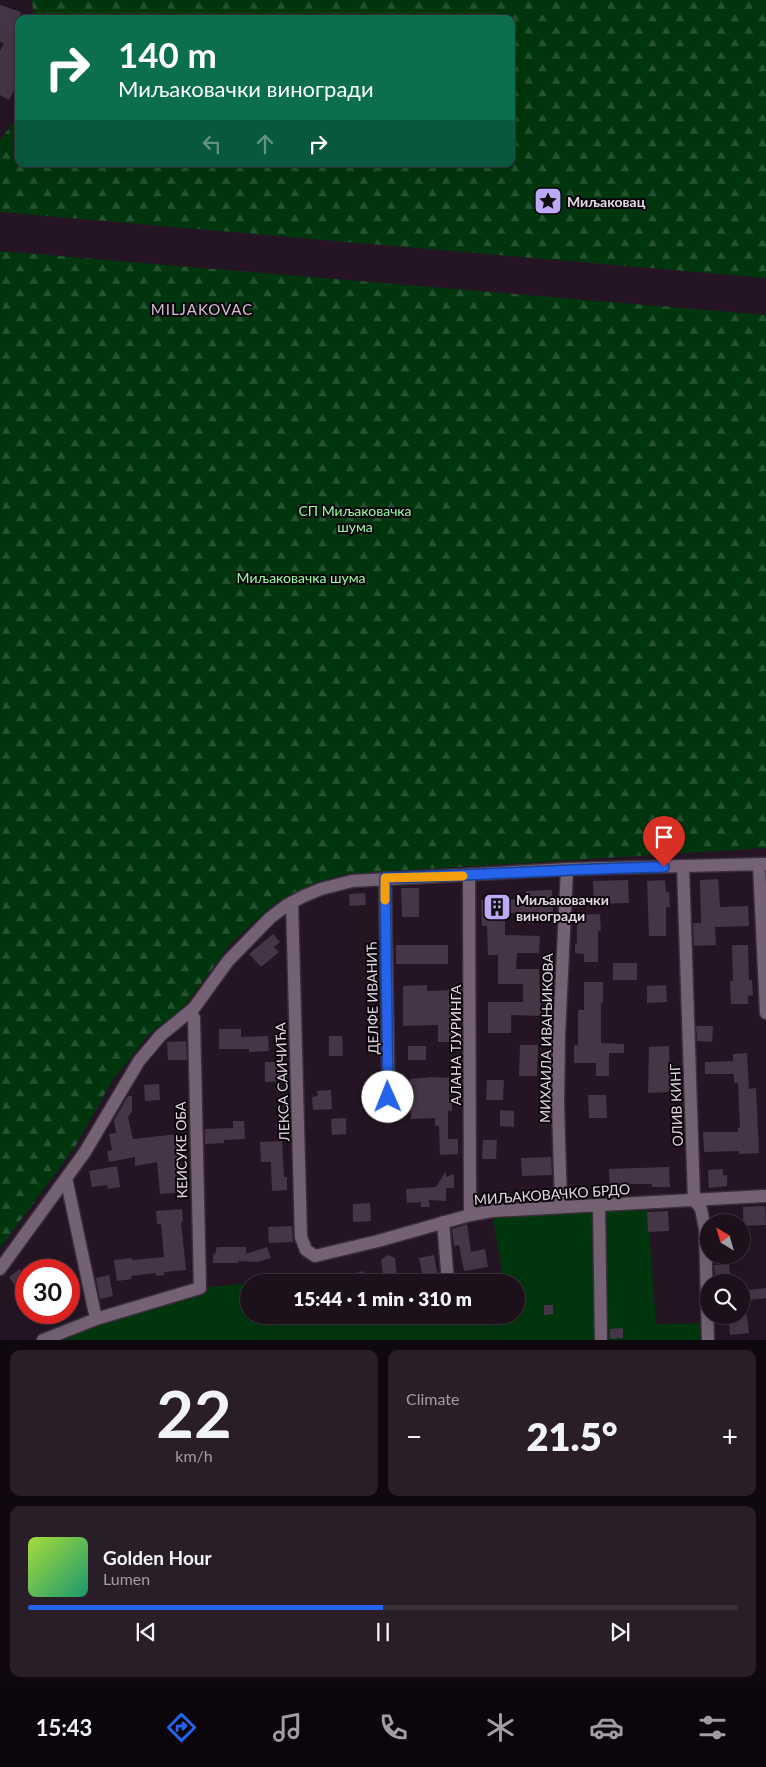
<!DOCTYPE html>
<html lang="en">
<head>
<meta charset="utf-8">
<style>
	body { margin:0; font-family:Lato,sans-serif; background:#291e28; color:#f1f3f6; height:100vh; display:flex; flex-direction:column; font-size:19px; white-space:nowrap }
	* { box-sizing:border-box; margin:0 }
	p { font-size:16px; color:#a09da3 }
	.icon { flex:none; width:28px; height:28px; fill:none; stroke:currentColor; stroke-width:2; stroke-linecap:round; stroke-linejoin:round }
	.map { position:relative; height:1340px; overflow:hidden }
	.side { display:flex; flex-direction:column; gap:10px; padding:10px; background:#0f090f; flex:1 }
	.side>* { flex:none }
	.banner { position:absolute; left:15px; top:15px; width:500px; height:152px; border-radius:10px; box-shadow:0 5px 20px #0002,0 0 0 1px #3a303a; background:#0b6e4f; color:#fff; overflow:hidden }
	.needle { width:32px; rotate:323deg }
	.tools { position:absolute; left:700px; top:1214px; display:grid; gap:10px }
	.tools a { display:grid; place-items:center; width:50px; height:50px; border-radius:50%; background:#1c101b; box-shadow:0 5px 20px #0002,0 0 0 1px #3a303a; font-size:25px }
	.speed { position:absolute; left:15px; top:1259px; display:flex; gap:10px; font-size:25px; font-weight:700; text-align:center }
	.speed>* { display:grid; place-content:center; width:65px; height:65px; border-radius:50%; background:#1c101b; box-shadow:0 5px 20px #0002,0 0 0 1px #3a303a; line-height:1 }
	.speed .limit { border:8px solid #d22; background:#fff; color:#111 }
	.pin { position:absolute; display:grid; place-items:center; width:42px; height:42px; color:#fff; margin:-51px -21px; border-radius:50% 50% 50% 0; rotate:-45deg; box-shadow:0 0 5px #0007 }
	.pin .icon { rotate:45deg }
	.me { position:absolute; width:55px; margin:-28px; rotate:359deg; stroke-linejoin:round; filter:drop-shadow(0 0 4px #0008) }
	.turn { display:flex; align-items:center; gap:18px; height:105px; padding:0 20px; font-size:22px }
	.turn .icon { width:65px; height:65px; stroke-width:2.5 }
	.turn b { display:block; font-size:35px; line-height:42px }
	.lanes { display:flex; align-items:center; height:48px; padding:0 20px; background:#0003; justify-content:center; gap:25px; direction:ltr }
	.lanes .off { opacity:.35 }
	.big { font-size:38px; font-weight:800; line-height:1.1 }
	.side .widget { flex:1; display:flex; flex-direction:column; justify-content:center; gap:8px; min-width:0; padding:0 18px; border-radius:10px; background:#291e28 }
	.side .dial { align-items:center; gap:0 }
	.dial b { font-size:65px; line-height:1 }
	.song { display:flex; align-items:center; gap:15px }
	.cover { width:60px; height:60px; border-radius:8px; background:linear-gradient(135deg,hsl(80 70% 55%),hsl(160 70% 35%)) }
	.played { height:5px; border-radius:2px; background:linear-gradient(90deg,#2563eb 50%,#3a303a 50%) }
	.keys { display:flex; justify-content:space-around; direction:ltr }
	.heat { display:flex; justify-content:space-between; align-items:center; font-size:28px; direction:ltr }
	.side .tiles { flex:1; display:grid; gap:10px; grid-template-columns:1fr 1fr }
	.widget:last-child { grid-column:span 2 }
	.trip { position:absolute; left:240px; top:1274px; width:285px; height:50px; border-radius:25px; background:#1c101b; box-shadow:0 5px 20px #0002,0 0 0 1px #3a303a; font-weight:800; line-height:50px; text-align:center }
	.tabs { display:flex; height:80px; justify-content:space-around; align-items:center; background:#0b060b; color:#a09da3 }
	.tabs .icon { width:35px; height:35px }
	.tabs .selected { color:#2563eb }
	.tabs b { font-size:22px; color:#f1f3f6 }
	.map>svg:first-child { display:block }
	.green { fill:#00360e }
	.forest { fill:url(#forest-firs) }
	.building { fill:#463546 }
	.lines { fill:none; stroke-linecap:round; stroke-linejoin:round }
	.minor-casing { stroke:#382e38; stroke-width:15 }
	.minor { stroke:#746274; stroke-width:12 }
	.route-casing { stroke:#184099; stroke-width:12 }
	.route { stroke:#2563eb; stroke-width:9 }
	.slow { stroke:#f59e0b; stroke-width:9 }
	.labels { text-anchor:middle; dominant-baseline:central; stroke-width:4; stroke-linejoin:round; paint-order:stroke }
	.poi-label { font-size:14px; font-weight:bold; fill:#e4d9e3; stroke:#0a050a; text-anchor:start }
	.park-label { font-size:14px; fill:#95fba1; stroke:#0a050a }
	.street-label { font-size:14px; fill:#e4d9e3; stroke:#0a050a }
	.neighbourhood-label { font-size:15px; letter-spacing:1px; fill:#d3bed2; stroke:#0a050a }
</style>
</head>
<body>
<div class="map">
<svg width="766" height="1340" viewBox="0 0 766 1340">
	<defs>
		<pattern id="forest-firs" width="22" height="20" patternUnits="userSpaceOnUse" patternTransform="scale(1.25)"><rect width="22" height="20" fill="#00360e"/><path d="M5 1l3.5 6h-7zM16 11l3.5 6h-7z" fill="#255231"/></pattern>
	</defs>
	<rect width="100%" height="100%" fill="#251524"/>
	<path class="green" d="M647,1201l9,123 48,-1 1,17h-656l151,-52 49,-5v32h65v2l10,-2h192v-33h-58l44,-10 -10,-61z
		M310,1278l1,4h-52z"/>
	<path class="forest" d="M32,0h734v278l-766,-66v-72l19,-25v49h492v-145h-477z
		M0,251l766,64v533l-420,26 -28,8 -40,19 -46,41 -49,66 -35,27 -36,46 -37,66 -75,101z"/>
	<path class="building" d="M0,5l21,7 -5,14 3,1v17l-5,14 5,2v11l-6,10 5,2 -9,17 -9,-5v-44l4,-8 -4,-1z
		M718,879l2,28 28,-1 1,20 -34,1 1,18 -22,1 -1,-23h8l-1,-43z
		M628,880l1,23 -35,1 -1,-23z
		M665,880l1,12h3l1,15h-4v29h-17l-2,-55z
		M401,888h18v29h-17z
		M552,890l1,24 -48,-1v22l35,1 -1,17h-22l-1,16h23l2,47 -30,-1v18h-23v-31h35v-18h-25v-29h-10l-1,-29h-5l-1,-26 45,-1v-8z
		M365,893l1,12 -16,1 -1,-12z
		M600,914l1,17h-3v31h-14v-8l-9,-1v-9h2v-29z
		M273,934l7,8 -6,5 5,5 -18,15 -12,-13z
		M396,945h52v19h-52z
		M732,945h16l1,35h3l1,15 -5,1v8h-17l-1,-23h3z
		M613,963h24v17h-24z
		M584,982h19v21h-2v40l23,1v9h-15v23h-13v-13h-22v-18h4v-35h6z
		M427,985v6l29,-1v38h3v14h-21v-17l-35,1v-40z
		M666,985l1,17 -20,1v-17z
		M696,1026h17l-1,16 -15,-1z
		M219,1029h22v8l27,-1 1,15 -20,1v-3h-30z
		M329,1036h13l1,20h-14z
		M186,1041l1,19h-19l-1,-18z
		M520,1045h18l-1,31h-18z
		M408,1046h18v14h-18z
		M669,1046l1,46 -22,1 1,-46z
		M747,1053l2,36 7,-1 3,65 -20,1v-3l-35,1 -1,-20h35v-4h2l-2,-45h-4v-9h-29v-12l28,-1v-7z
		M265,1062h18v19l-18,1z
		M432,1077l17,1v24h3v9h-4v28h10v15l-18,1 -1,-29h-4v-8l-24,1 -1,-40z
		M487,1080h17l-1,20h-17z
		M159,1084l1,16 -15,1 -1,-16z
		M331,1090l1,19 -19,1 -1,-13 6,-1 -1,-5z
		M588,1095h18l1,23h-18z
		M128,1096h4v16l-4,5 5,22 45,-5 5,58 -23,2 -3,-32 -22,4v-9l-26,5 -2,-11 5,-1 -3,-16 7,-1 -2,-13z
		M500,1110l14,1v16l-14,-1z
		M346,1118v16l-14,1 -1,-16z
		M233,1121h11l1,18 -21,1v3l-19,1v-15l28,-1z
		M483,1140h14l-1,19h-14z
		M282,1141l2,36h3v13l-15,1 -1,-29h-10l-1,-20z
		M551,1157l1,18 -30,1 -1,-18z
		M117,1166l3,21 -12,2 -1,-4 -15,2 -3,-16z
		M669,1167l1,20h-18v-3h-22v2h-8l1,5 -13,1 -1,-23z
		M723,1169v6h4v11l-18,2 -1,-18z
		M446,1171v6l8,-3v14h-8v13l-17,-1 1,7h-9v-5l-14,1 -1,-14 30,-2z
		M370,1203l1,18 -18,1v-18z
		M765,1206l1,19 -23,1v-19z
		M182,1209l1,13h-2l5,48 -22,2v3l-8,1v-3l-25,3 1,3 -15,2 -3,-21 18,-2v2l32,-3 -3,-33h-4l-1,-13z
		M668,1211l1,20 -21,1 -1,-20z
		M467,1224l4,28 14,-3 3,18 -24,4 -5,-26 -5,1 -2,-17z
		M292,1226l1,16 -24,1 -1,-16z
		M217,1247h29v7l21,-7 4,11 -14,4 -18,-1 -1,2h-25v-9h2z
		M388,1255l7,3 2,19 -13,2 -3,-19z
		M434,1255l3,17 2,3 1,6 -2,1h-7l-5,-4 -3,1 -4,-21z
		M729,1264l1,10 -15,1 -1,-10z
		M20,1269l6,10v9l-6,4 -11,-15z
		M364,1271l3,11h-37v-3z
		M109,1275l4,21 -13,3 -4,-21z
		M766,1288v10l-16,2 -1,-10z
		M544,1305h9v9l-9,1z
		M728,1315h19l2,18 -19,2z
		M623,1328v10l-13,1v-10z"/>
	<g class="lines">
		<defs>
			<path id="minor" d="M759,865l7,148
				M683,866l11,333 7,10 4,20 3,111
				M469,875l1,340
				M385,878l4,239
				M292,902l9,335 5,13 9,6 63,-15 92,-26 22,-4 274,-15
				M66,1178l30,141
				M599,1206l2,134
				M561,1207l-3,-104 1,-68 8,-166
				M443,1222l5,60
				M0,1269l85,-117 54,-91 22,-26 33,-27 34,-47 42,-43 17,-13 17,-9 17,-7 31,-8 215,-12 199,-5
				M43,1340l53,-21 104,-31 -6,-270 -4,-7"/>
		</defs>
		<use href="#minor" class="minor-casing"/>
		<use href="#minor" class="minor"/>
	</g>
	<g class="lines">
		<defs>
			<path id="route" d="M388,1097l-3,-219c93,-3 186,-9 279,-11"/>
		</defs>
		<use href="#route" class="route-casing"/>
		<use href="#route" class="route"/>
		<path class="slow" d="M385,900v-22l78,-2"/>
	</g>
	<defs>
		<symbol id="sight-square" viewBox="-11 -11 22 22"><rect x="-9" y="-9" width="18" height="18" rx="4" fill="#bda9f5" stroke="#0a050a"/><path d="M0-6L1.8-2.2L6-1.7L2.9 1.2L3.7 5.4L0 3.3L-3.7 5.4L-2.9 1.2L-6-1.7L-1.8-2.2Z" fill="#111"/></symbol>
		<symbol id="building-square" viewBox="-11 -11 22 22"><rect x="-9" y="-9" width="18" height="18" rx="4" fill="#bda9f5" stroke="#0a050a"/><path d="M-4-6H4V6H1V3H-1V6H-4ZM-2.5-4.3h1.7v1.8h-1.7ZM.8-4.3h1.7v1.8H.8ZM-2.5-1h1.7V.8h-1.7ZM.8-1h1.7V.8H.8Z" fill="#111"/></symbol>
	</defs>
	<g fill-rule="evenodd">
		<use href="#sight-square" x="532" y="185" width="32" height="32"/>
		<use href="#building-square" x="481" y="891" width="32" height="32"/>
	</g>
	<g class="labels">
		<g class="poi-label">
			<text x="567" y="201">Миљаковац</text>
			<text x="516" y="899">Миљаковачки<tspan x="516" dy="16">виногради</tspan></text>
		</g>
		<g class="park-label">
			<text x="355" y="510">СП Миљаковачка<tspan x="355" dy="16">шума</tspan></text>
			<text x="301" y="577">Миљаковачка шума</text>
		</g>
		<g class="street-label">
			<text transform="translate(372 998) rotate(-91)">ДЕЛФЕ ИВАНИЋ</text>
			<text transform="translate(546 1038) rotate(-89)">МИХАИЛА ИВАЊИКОВА</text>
			<text transform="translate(455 1045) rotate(-90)">АЛАНА ТЈУРИНГА</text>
			<text transform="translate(282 1082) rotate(-92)">ЛЕКСА САИЧИЋА</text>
			<text transform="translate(676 1105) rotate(-92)">ОЛИВ КИНГ</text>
			<text transform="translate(181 1150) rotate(-91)">КЕИСУКЕ ОБА</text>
			<text transform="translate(552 1194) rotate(-4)">МИЉАКОВАЧКО БРДО</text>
		</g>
		<g class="neighbourhood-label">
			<text x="202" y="309">MILJAKOVAC</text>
		</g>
	</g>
</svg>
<div class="tools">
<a><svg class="needle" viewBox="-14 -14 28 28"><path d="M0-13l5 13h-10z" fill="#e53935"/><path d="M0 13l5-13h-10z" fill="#a09da3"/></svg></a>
<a><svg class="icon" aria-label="search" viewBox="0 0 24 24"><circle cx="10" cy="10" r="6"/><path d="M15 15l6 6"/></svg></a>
</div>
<div class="speed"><div class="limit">30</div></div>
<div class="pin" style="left:664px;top:867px;background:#d93025"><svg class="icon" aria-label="arrive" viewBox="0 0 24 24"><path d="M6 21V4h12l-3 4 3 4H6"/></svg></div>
<svg class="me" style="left:388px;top:1097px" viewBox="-20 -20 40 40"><circle r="19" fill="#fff"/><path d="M0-13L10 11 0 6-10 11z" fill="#2563eb"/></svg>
<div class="trip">15:44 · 1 min · 310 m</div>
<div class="banner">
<div class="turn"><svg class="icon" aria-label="right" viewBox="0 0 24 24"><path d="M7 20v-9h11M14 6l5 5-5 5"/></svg><div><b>140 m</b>Миљаковачки виногради</div></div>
<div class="lanes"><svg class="icon off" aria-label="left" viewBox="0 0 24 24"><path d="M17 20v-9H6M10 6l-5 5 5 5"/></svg><svg class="icon off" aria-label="ahead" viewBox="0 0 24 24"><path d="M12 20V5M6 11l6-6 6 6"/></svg><svg class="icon" aria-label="right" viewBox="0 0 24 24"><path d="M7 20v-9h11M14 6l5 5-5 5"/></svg></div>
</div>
</div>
<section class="side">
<div class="tiles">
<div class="widget dial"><b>22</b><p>km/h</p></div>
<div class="widget"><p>Climate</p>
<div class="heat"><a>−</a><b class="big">21.5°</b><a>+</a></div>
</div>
<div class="widget">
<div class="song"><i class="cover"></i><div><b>Golden Hour</b><p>Lumen</p></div></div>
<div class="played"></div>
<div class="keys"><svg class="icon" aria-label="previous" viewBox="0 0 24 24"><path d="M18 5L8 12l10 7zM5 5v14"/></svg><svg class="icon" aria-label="pause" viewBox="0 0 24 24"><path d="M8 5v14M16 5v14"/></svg><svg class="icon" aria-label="next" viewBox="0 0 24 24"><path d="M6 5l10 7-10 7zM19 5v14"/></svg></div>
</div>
</div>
</section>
<nav class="tabs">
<b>15:43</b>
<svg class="icon selected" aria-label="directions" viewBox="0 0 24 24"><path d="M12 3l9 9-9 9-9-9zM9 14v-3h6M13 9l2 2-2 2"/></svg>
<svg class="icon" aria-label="music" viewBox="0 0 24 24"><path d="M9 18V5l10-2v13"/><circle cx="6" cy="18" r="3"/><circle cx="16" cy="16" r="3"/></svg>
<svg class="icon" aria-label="phone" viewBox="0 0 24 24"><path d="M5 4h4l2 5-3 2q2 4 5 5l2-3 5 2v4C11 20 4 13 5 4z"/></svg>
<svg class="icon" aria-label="climate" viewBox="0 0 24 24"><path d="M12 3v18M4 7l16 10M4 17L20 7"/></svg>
<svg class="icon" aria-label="car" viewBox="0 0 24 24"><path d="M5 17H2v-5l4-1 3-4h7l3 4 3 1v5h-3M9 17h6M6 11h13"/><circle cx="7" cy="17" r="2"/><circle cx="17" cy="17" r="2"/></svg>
<svg class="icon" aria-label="filters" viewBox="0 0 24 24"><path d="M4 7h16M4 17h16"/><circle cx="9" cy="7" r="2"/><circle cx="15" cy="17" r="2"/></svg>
</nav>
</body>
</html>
